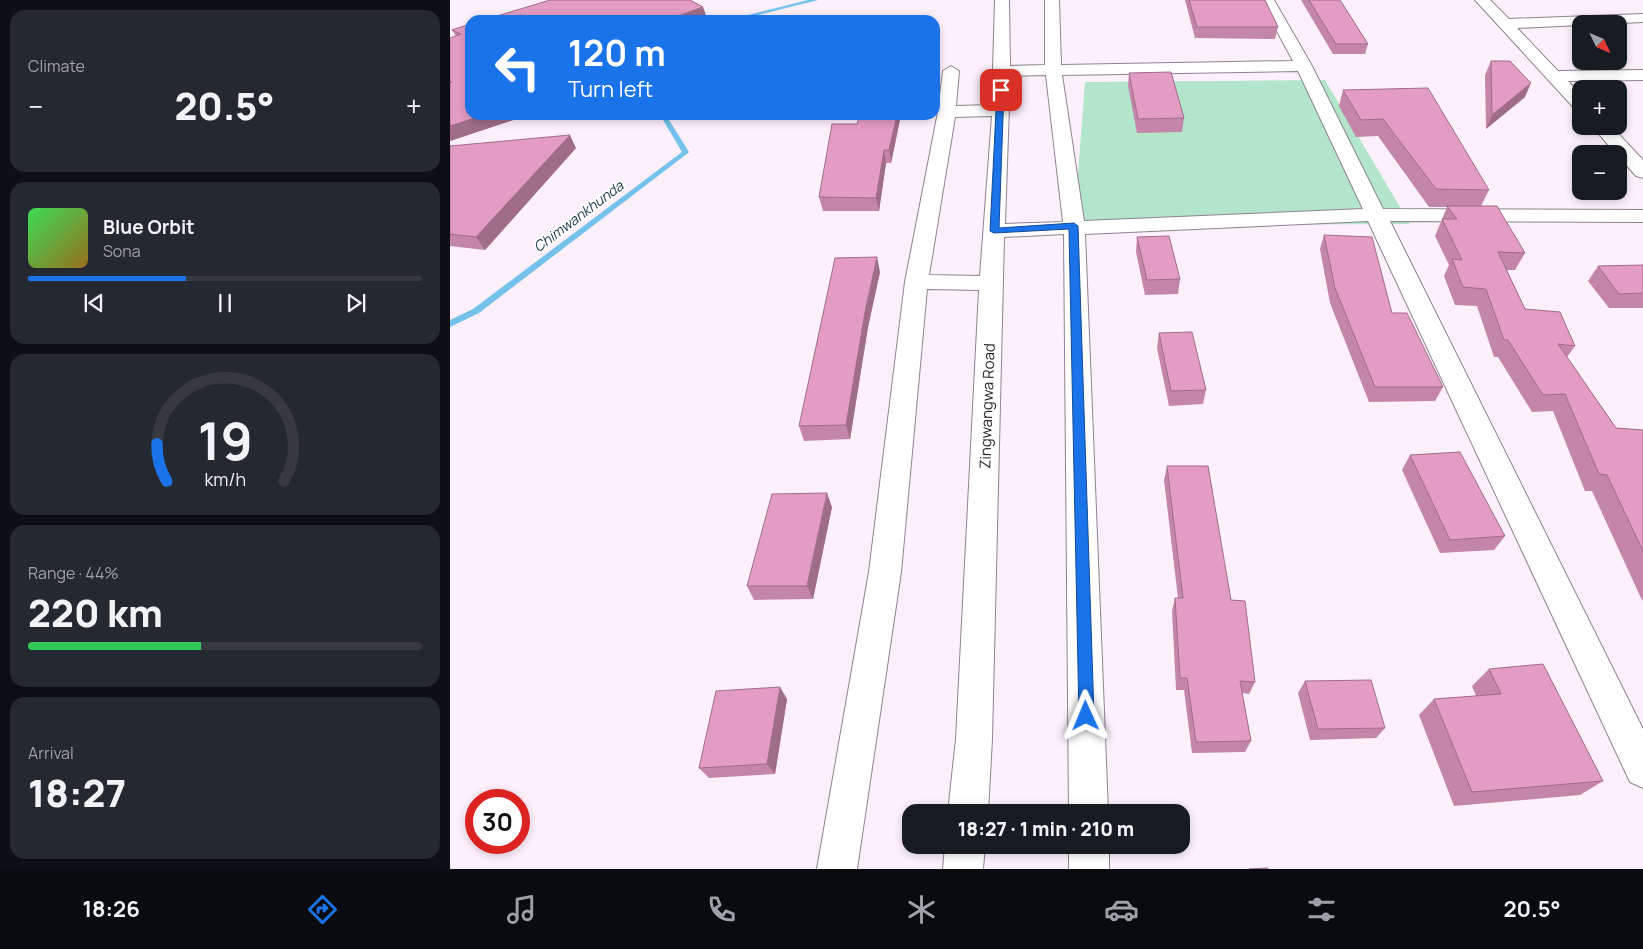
<!DOCTYPE html>
<html lang="en">
<head>
<meta charset="utf-8">
<style>
	body { margin:0; font-family:Manrope,sans-serif; background:#242831; color:#f1f3f6; height:100vh; display:flex; flex-direction:column; font-size:19px; white-space:nowrap }
	* { box-sizing:border-box; margin:0 }
	p { font-size:16px; color:#9ea1a6 }
	.icon { flex:none; width:28px; height:28px; fill:none; stroke:currentColor; stroke-width:2; stroke-linecap:round; stroke-linejoin:round }
	.map { position:relative; flex:1; overflow:hidden }
	.side { display:flex; flex-direction:column; gap:10px; padding:10px; background:#0d0f14; width:450px }
	.side>* { flex:none }
	.hud { position:absolute; left:15px; top:15px; width:475px; height:105px; border-radius:15px; box-shadow:0 2px 8px #0003; background:#1a73e8; color:#fff; overflow:hidden }
	.needle { width:32px; rotate:134deg }
	.controls { position:absolute; left:1122px; top:15px; display:grid; gap:10px }
	.controls a { display:grid; place-items:center; width:55px; height:55px; border-radius:10px; background:#171b24; box-shadow:0 2px 8px #0003; font-size:25px }
	.speed { position:absolute; left:15px; top:789px; display:flex; gap:10px; font-size:25px; font-weight:700; text-align:center }
	.speed>* { display:grid; place-content:center; width:65px; height:65px; border-radius:50%; background:#171b24; box-shadow:0 2px 8px #0003; line-height:1 }
	.speed .limit { border:8px solid #d22; background:#fff; color:#111 }
	.pin { position:absolute; display:grid; place-items:center; width:42px; height:42px; color:#fff; margin:-21px; border-radius:10px; box-shadow:0 2px 8px #0006 }
	.me { position:absolute; width:55px; margin:-28px; rotate:359deg; stroke-linejoin:round; filter:drop-shadow(0 0 4px #0008) }
	.turn { display:flex; align-items:center; gap:18px; height:105px; padding:0 20px; font-size:22px }
	.turn .icon { width:65px; height:65px; stroke-width:2.5 }
	.turn b { display:block; font-size:35px; line-height:42px }
	.big { font-size:38px; font-weight:800; line-height:1.1 }
	.side .tile { flex:1; display:flex; flex-direction:column; justify-content:center; gap:8px; min-width:0; padding:0 18px; border-radius:15px; background:#242831 }
	.side .dial { align-items:center; gap:0 }
	.dial svg { height:130px; overflow:visible; fill:none; stroke:#363941; stroke-width:7; stroke-linecap:round; text-anchor:middle }
	.dial text { fill:#f1f3f6; stroke:none }
	.song { display:flex; align-items:center; gap:15px }
	.cover { width:60px; height:60px; border-radius:8px; background:linear-gradient(135deg,hsl(130 70% 55%),hsl(40 70% 35%)) }
	.played { height:5px; border-radius:2px; background:linear-gradient(90deg,#1a73e8 40%,#363941 40%) }
	.keys { display:flex; justify-content:space-around; direction:ltr }
	.heat { display:flex; justify-content:space-between; align-items:center; font-size:28px; direction:ltr }
	.charge { height:8px; border-radius:4px; background:linear-gradient(90deg,#34c759 44%,#363941 0) }
	.trip { position:absolute; left:452px; top:804px; width:288px; height:50px; border-radius:15px; background:#171b24; box-shadow:0 2px 8px #0003; font-weight:800; line-height:50px; text-align:center }
	.tabs { display:flex; height:80px; justify-content:space-around; align-items:center; background:#090b0e; color:#9ea1a6 }
	.tabs .icon { width:35px; height:35px }
	.tabs .active { color:#1a73e8 }
	.tabs b { font-size:22px; color:#f1f3f6 }
	main { display:flex; flex:1; min-height:0 }
	.map>svg:first-child { display:block }
	.green { fill:#b3e5cb }
	.lines { fill:none; stroke-linecap:round; stroke-linejoin:round }
	.stream { fill:#74c2ec; fill-rule:evenodd }
	.minor-casing { stroke:#8f838d; stroke-width:2 }
	.minor { fill:#fff; fill-rule:evenodd }
	.wall { fill:#c386a8 }
	.shaded-wall { fill:#9f6d88 }
	.building { fill:#e39cc3; stroke:#9f6d88 }
	.route { fill:#1a73e8; stroke:#114b97 }
	.labels { text-anchor:middle; dominant-baseline:central; stroke-width:4; stroke-linejoin:round; paint-order:stroke }
	.far-water-label { font-size:14px; font-style:italic; fill:#133748; stroke:#fff }
	.street-label { font-size:15px; fill:#2b262b; stroke:#fff }
</style>
</head>
<body>
<main>
<section class="side">
<div class="tile"><p>Climate</p>
<div class="heat"><a>−</a><b class="big">20.5°</b><a>+</a></div>
</div>
<div class="tile">
<div class="song"><i class="cover"></i><div><b>Blue Orbit</b><p>Sona</p></div></div>
<div class="played"></div>
<div class="keys"><svg class="icon" aria-label="previous" viewBox="0 0 24 24"><path d="M18 5L8 12l10 7zM5 5v14"/></svg><svg class="icon" aria-label="pause" viewBox="0 0 24 24"><path d="M8 5v14M16 5v14"/></svg><svg class="icon" aria-label="next" viewBox="0 0 24 24"><path d="M6 5l10 7-10 7zM19 5v14"/></svg></div>
</div>
<div class="tile dial"><svg viewBox="0 0 100 80">
<path d="M14 69A42 42 0 1 1 86 69"/>
<path d="M14 69A42 42 0 0 1 8 46" stroke="#1a73e8"/>
<text x="50" y="56" font-size="32" font-weight="700">19</text>
<text x="50" y="72" font-size="11">km/h</text>
</svg></div>
<div class="tile"><p>Range · 44%</p><b class="big">220 km</b><div class="charge"></div></div>
<div class="tile"><p>Arrival</p><b class="big">18:27</b></div>
</section>
<div class="map">
<svg width="1193" height="869" viewBox="0 0 1193 869">
	<rect width="100%" height="100%" fill="#fdf0fb"/>
	<path class="green" d="M875,80l85,144 -336,2 11,-144z"/>
	<g class="lines">
		<path class="stream" d="M358,0h10l-80,20h-10z
			M210,115h6l23,37 -1,1 -209,160 -29,14v-7l23,-11 209,-157z"/>
		<defs>
			<path id="minor" d="M545,0h14l1,66 35,-1v-65h14l2,65 232,-4 -33,-61h14l38,66 71,143 260,1v12l-253,-1 253,508v59l-13,-6 -262,-561 -283,13 23,578h-39l-5,-578 -60,3 -12,502 -4,73h-40l8,-73 23,-449 -52,-1 -26,283 -44,297h-40l52,-297 36,-290 33,-170 5,-41 8,-5 8,5 -3,35 36,-1zM848,71l65,138 -279,12 -22,-146zM596,75l17,147 -58,2 5,-148zM542,116l-12,160 -51,-1 26,-158z
				M1025,0h15l19,19 134,-5v8l-126,6 41,43 85,-1v10l-75,1 13,14v15l-6,-1z
				M1142,126h19l32,34v18l-7,-2 -17,-19v-3h-3z
				M495,845h40l-2,24h-40z
				M619,845h40v24h-40z"/>
		</defs>
		<use href="#minor" class="minor-casing"/>
		<use href="#minor" class="minor"/>
	</g>
	<path class="wall" d="M735,0h80l13,27 -3,12 -80,-1z
		M851,0h39l28,44 -3,10h-32z
		M20,24v91h58l-78,26v-103l6,-2 -4,-6z
		M1041,61l34,36 -39,32 -1,-54z
		M679,73l55,45 -2,14 -45,1 -9,-47z
		M893,90l146,100 -8,16 44,47 -10,17h-9l19,39 50,37 -8,11 49,71 27,2v171l-3,-5 -48,-105h-7l-32,-80 -21,1 -34,-55h-4l-17,-51 -22,-1 -11,-29 5,-11 -14,-29 12,-29h-18l-51,-71 -22,1 -17,-31z
		M410,115h41l-10,48h-5l-7,48h-56l-4,-14 38,-73z
		M0,146l126,2 -91,102 -35,-4z
		M874,235l68,78 51,74 -8,14 -66,1 -39,-99 -10,-54z
		M687,237l43,42 -2,15 -33,1 -9,-43z
		M1193,265v43h-34l-21,-27 10,-15z
		M430,272l-12,55 -18,112 -46,2 -5,-15z
		M709,333l47,57 -3,14 -34,2 -12,-58z
		M960,455l95,81 -11,14 -54,3 -38,-83z
		M717,466l64,134 24,82 -6,12 -7,-1 9,48 -6,11 -53,1 -8,-63h-8l-4,-79 3,-13h3l-14,-118z
		M382,507l-19,92 -59,1 -7,-14z
		M1039,669l114,112 -23,14 -126,11 -35,-91 15,-16 42,-3 -4,-10z
		M855,681l80,47 -9,10 -66,2 -12,-47z
		M337,699l-12,75 -66,4 -10,-10z"/>
	<path class="shaded-wall" d="M253,7l4,11 -5,2h-26l-1,-3z
		M1081,83l-6,14 -39,32 6,-14z
		M34,115h44l-78,26v-15z
		M447,115h4l-10,48 -2,-13z
		M120,135l6,13 -91,102 -9,-13z
		M434,150l2,13 -7,48 -3,-13z
		M427,257l3,15 -12,55 -18,112 -4,-14 19,-113z
		M377,493l5,14 -19,92 -6,-13z
		M330,687l7,12 -12,75 -8,-10z"/>
	<path class="building" d="M100,0h140l13,7 -28,10 5,3h-196z
		M739,0h76l13,27h-81z
		M859,0h31l28,44h-32z
		M20,24v91h14l-34,11v-43l2,-1 -2,-1v-43l11,-4 -9,-4z
		M1041,61h19l21,22 -39,32z
		M721,72l13,46 -46,1 -9,-46z
		M978,88l61,102 -53,-1 -53,-70 -22,1 -18,-30z
		M410,115h37l-8,35h-5l-8,48 -57,-1 13,-73h25z
		M120,135l-94,102 -26,-3v-88z
		M997,206h50l28,47 -27,-1 27,57 35,3 15,34 -17,-2 58,84 27,2v121l-36,-76 -8,-1 -34,-80 -22,1 -35,-55h-4l-18,-51 -23,-2 -11,-28 10,1 -20,-41h15z
		M874,235l48,2 20,76h15l36,74h-68l-40,-99z
		M719,236l11,43 -33,1 -10,-43z
		M427,257l-12,55 -19,113 -47,1 36,-168z
		M1193,265v28l-24,1 -21,-28z
		M742,332l14,58 -35,1 -12,-58z
		M1010,452l45,84 -55,4 -40,-85z
		M717,466h41l23,134 14,1 10,81 -15,-1 11,60 -55,1 -9,-64h-7l-5,-80h8z
		M377,493l-20,93h-60l25,-92z
		M1093,664l60,117 -131,11 -38,-93 67,-5 -12,-25z
		M921,680l14,48 -67,1 -13,-48z
		M330,687l-13,77 -68,4 17,-77z
		M818,868v1h-19z"/>
	<path class="route" d="M551,88l3,2 -5,138 75,-5 4,3 16,490 -2,5 -6,2 -5,-2 -2,-5 -10,-487 -75,4 -4,-2 7,-141z"/>
	<g class="labels">
		<g class="far-water-label">
			<text transform="translate(128 216) rotate(-37)">Chimwankhunda</text>
		</g>
		<g class="street-label">
			<text transform="translate(537 406) rotate(-88)">Zingwangwa Road</text>
		</g>
	</g>
</svg>
<div class="controls">
<a><svg class="needle" viewBox="-14 -14 28 28"><path d="M0-13l5 13h-10z" fill="#e53935"/><path d="M0 13l5-13h-10z" fill="#9ea1a6"/></svg></a>
<a>+</a>
<a>−</a>
</div>
<div class="speed"><div class="limit">30</div></div>
<div class="pin" style="left:551px;top:90px;background:#d93025"><svg class="icon" aria-label="arrive" viewBox="0 0 24 24"><path d="M6 21V4h12l-3 4 3 4H6"/></svg></div>
<svg class="me" style="left:636px;top:716px" viewBox="-20 -20 40 40"><path d="M0-17L14 15 0 8-14 15z" fill="#1a73e8" stroke="#fff" stroke-width="4"/></svg>
<div class="trip">18:27 · 1 min · 210 m</div>
<div class="hud">
<div class="turn"><svg class="icon" aria-label="left" viewBox="0 0 24 24"><path d="M17 20v-9H6M10 6l-5 5 5 5"/></svg><div><b>120 m</b>Turn left</div></div>
</div>
</div>
</main>
<nav class="tabs">
<b>18:26</b>
<svg class="icon active" aria-label="directions" viewBox="0 0 24 24"><path d="M12 3l9 9-9 9-9-9zM9 14v-3h6M13 9l2 2-2 2"/></svg>
<svg class="icon" aria-label="music" viewBox="0 0 24 24"><path d="M9 18V5l10-2v13"/><circle cx="6" cy="18" r="3"/><circle cx="16" cy="16" r="3"/></svg>
<svg class="icon" aria-label="phone" viewBox="0 0 24 24"><path d="M5 4h4l2 5-3 2q2 4 5 5l2-3 5 2v4C11 20 4 13 5 4z"/></svg>
<svg class="icon" aria-label="climate" viewBox="0 0 24 24"><path d="M12 3v18M4 7l16 10M4 17L20 7"/></svg>
<svg class="icon" aria-label="car" viewBox="0 0 24 24"><path d="M5 17H2v-5l4-1 3-4h7l3 4 3 1v5h-3M9 17h6M6 11h13"/><circle cx="7" cy="17" r="2"/><circle cx="17" cy="17" r="2"/></svg>
<svg class="icon" aria-label="filters" viewBox="0 0 24 24"><path d="M4 7h16M4 17h16"/><circle cx="9" cy="7" r="2"/><circle cx="15" cy="17" r="2"/></svg>
<b>20.5°</b>
</nav>
</body>
</html>
